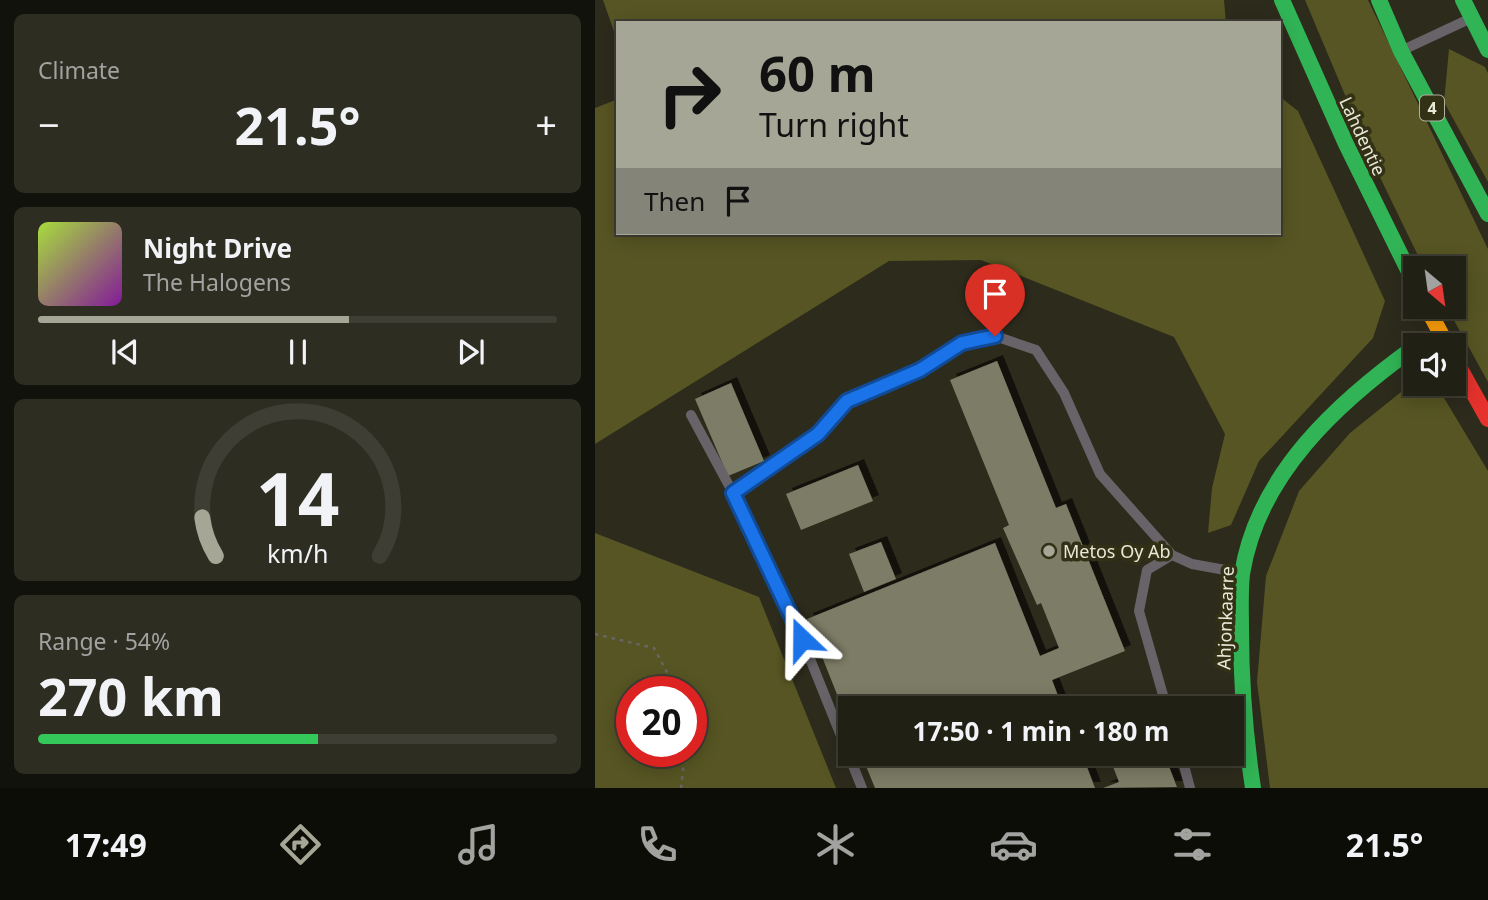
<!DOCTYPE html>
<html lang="en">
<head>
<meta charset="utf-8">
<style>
	body { margin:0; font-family:"Noto Sans",sans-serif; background:#2d2d22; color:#f1f3f6; height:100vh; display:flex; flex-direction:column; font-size:26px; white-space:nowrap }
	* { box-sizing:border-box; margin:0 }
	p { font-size:23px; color:#a2a3a0 }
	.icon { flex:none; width:38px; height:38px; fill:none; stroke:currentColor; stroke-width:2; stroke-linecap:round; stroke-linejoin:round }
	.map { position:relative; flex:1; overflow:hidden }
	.details { display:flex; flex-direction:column; gap:14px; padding:14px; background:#12120c; width:595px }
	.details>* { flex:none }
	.guide { position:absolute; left:21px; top:21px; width:665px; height:214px; border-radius:0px; box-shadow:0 4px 18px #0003,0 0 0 2px #3e3e34; background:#a6a696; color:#111; overflow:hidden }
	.needle { width:46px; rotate:151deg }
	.tools { position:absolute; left:808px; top:256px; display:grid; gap:14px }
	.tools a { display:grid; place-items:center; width:63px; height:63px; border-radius:0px; background:#212015; box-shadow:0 4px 18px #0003,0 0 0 2px #3e3e34; font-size:35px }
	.speed { position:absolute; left:21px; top:676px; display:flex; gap:14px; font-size:35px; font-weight:700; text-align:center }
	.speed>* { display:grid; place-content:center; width:91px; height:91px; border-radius:50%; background:#212015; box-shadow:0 4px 18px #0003,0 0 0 2px #3e3e34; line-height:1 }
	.speed .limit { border:10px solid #d22; background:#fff; color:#111 }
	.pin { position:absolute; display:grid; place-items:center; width:60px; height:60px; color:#fff; margin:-72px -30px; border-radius:50% 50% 50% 0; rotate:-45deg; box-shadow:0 0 7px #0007 }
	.pin .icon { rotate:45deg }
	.me { position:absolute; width:77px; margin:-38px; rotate:337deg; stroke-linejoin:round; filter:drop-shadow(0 0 5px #0008) }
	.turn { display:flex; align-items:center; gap:24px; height:147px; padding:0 28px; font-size:32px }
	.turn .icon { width:91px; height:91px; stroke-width:2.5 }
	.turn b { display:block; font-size:49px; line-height:60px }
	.then { display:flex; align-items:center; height:66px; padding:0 28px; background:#0003; gap:14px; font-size:26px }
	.big { font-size:52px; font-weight:700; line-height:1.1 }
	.details .widget { flex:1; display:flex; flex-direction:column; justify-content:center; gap:10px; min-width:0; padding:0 24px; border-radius:10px; background:#2d2d22 }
	.details .dial { align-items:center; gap:0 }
	.dial svg { height:182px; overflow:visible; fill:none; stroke:#3e3e34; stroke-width:7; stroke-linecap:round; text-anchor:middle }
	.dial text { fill:#f1f3f6; stroke:none }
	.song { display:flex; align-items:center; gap:21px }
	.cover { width:84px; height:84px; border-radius:10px; background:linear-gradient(135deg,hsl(80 70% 55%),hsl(290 70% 35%)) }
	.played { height:7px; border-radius:4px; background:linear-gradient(90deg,#a6a696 60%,#3e3e34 60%) }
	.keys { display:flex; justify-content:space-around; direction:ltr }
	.heat { display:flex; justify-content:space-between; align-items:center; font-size:38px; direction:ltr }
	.charge { height:10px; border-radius:5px; background:linear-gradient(90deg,#34c759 54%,#3e3e34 0) }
	.trip { position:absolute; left:243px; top:696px; width:406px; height:70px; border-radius:0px; background:#212015; box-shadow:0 4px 18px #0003,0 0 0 2px #3e3e34; font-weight:700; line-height:70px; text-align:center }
	.menu { display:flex; height:112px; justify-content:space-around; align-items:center; background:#0d0d08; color:#a2a3a0 }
	.menu .icon { width:49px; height:49px }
	.menu .selected { color:#a6a696 }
	.menu b { font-size:32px; color:#f1f3f6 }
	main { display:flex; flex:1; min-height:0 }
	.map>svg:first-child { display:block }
	.green { fill:#575523; fill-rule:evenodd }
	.building { fill:#7d7c66; filter:url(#shadow) }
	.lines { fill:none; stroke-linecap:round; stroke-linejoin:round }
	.path { stroke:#686665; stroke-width:2.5; stroke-dasharray:3.5 5; stroke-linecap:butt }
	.lane { stroke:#676368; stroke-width:10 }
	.fast { stroke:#30b455; stroke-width:16 }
	.slow { stroke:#ff9f0a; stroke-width:16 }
	.jam { stroke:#e5322d; stroke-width:16 }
	.route-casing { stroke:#114b97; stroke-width:18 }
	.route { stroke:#1a73e8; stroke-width:12 }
	.poi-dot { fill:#a6a696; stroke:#323116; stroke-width:2.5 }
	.labels { text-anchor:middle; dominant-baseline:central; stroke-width:7; stroke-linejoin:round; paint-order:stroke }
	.shield { fill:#323116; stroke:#b1b19e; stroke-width:2 }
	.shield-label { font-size:16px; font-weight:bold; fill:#e8e8d8 }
	.street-label { font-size:18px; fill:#e8e8d8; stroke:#323116 }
	.poi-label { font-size:18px; fill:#e8e8d8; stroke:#323116; text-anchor:start }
</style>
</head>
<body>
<main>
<section class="details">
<div class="widget"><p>Climate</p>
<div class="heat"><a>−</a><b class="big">21.5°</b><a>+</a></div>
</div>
<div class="widget">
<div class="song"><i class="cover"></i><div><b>Night Drive</b><p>The Halogens</p></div></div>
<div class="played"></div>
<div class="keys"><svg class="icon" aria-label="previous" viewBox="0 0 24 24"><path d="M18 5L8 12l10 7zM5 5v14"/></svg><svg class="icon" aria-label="pause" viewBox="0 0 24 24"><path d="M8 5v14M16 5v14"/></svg><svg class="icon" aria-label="next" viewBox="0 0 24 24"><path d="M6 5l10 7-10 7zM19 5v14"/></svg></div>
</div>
<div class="widget dial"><svg viewBox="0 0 100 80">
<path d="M14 69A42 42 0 1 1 86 69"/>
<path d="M14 69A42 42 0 0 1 8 52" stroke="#a6a696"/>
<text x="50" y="56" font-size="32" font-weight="700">14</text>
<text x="50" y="72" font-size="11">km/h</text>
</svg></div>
<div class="widget"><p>Range · 54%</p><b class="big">270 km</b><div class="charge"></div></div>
</section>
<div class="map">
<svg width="893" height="788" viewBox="0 0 893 788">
	<defs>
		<filter id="shadow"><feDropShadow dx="6" dy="-6" stdDeviation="0" flood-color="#0009"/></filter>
	</defs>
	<rect width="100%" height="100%" fill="#2c2b1c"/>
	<path class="green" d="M8,0h621l2,23h-608v20z
		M710,0h63l120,249v133l-42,-76h8v-38h-30l-47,-97z
		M854,49l36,18 3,6v109l-44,-80z
		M684,96l19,15 87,190 -12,37 -114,123 -28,64 -23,8 4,-45 13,-54 -51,-97 -193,-77 -92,1 -294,183v-336l23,-9v134h661z
		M840,383l53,88v317h-218l-13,-106 9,-106 33,-85 51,-58 61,-49z
		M0,533l164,64 77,191h-241zM37,691h59v60h-59z"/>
	<path class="building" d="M402,361l59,147 10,-4 59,147 -73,29 11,29h-212l-1,18 -43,-108 188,-76 45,113 19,-8 -18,-45 -4,2 -34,-77 6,-3 -59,-145z
		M136,383l33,78 -36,15 -33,-77z
		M263,465l15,36 -72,29 -15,-36z
		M286,542l15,37 -32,13 -15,-38z
		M266,754h221l13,34h-220z
		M513,754h56l13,33 -74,1 16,-6z"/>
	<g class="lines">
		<path class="path" d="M0,634l59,14 23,43
			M86,788l4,-37"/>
		<path class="lane" d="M810,49l62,-29
			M96,415l42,78 59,121 70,174
			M138,493l85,-59 29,-33 73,-30 42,-28 33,-7 41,14 28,43 36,81 72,81 20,9 50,9
			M572,709l-28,-98 8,-41 25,-15
			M586,754l9,34"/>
		<path class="fast" d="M687,0l64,144 70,142
			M784,0l22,51 87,163
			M868,0l25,50
			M658,788c-8,-53 -12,-106 -12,-160 0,-18 -1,-36 1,-54 16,-100 96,-172 174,-228"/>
		<path class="slow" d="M831,306l21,39"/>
		<path class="jam" d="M859,358l34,61"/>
	</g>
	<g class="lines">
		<defs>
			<path id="route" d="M207,639l-69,-146 85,-59 29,-33 73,-31 42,-27 33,-7"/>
		</defs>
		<use href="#route" class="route-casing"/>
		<use href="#route" class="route"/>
	</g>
	<circle class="poi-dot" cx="454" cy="551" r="7"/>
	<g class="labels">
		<rect class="shield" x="825" y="95.5" width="24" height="25" rx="5"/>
		<g class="shield-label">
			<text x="837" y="108">4</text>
		</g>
		<g class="street-label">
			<text transform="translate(768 136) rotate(65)">Lahdentie</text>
			<text transform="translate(630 618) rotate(-88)">Ahjonkaarre</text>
		</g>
		<g class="poi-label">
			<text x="468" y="551">Metos Oy Ab</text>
		</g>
	</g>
</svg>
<div class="tools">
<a><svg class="needle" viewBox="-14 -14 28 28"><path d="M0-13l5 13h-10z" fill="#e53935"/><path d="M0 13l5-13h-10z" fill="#a2a3a0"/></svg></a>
<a><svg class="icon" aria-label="sound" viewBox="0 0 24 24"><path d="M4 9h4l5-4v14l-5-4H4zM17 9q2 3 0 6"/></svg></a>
</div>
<div class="speed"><div class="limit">20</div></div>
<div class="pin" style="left:400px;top:336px;background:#d93025"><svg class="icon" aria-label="arrive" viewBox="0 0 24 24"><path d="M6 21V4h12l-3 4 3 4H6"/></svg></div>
<svg class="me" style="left:207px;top:639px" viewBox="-20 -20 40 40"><path d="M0-17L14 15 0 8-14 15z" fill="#1a73e8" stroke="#fff" stroke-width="4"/></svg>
<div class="trip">17:50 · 1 min · 180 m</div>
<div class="guide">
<div class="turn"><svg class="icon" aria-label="right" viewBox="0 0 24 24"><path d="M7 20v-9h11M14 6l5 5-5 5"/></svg><div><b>60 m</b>Turn right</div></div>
<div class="then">Then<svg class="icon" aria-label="arrive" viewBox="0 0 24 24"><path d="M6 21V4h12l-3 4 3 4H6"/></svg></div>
</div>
</div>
</main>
<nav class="menu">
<b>17:49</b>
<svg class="icon selected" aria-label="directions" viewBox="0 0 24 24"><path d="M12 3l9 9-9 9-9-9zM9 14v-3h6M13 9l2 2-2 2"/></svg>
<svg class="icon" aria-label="music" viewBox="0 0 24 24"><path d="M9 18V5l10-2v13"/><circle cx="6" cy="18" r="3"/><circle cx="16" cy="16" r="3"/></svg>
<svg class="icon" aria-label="phone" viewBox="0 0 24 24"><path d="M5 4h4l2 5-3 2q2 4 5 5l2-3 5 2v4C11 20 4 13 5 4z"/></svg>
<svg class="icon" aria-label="climate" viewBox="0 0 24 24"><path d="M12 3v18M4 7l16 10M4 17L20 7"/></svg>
<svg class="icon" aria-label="car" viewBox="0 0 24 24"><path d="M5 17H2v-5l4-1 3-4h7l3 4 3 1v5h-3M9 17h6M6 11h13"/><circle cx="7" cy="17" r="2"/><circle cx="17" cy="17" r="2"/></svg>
<svg class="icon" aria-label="filters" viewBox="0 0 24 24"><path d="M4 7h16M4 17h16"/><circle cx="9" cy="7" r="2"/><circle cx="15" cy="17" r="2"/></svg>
<b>21.5°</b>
</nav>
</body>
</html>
